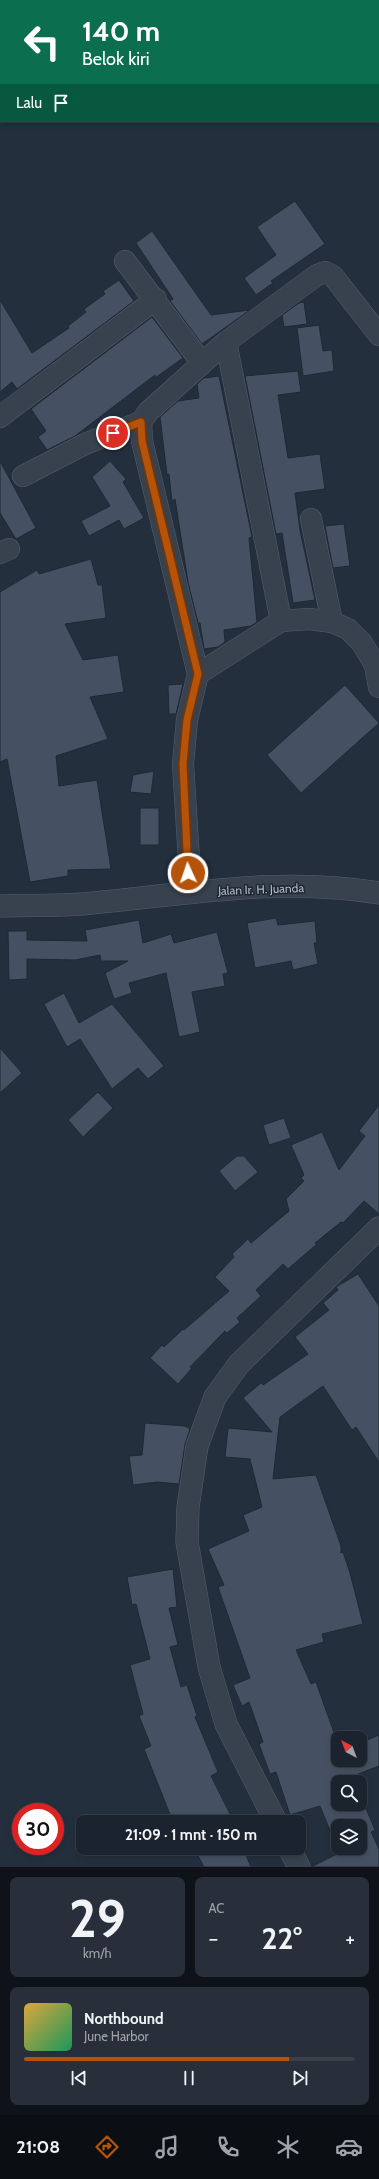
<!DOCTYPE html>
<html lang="id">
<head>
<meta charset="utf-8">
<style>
	body { margin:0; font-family:Cabin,sans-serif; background:#282f3a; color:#f1f3f6; height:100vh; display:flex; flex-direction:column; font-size:15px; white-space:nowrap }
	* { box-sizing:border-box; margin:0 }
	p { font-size:13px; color:#a0a4aa }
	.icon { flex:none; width:22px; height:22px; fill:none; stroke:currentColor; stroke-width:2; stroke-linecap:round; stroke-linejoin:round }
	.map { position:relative; height:1867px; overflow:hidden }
	.panel { display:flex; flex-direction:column; gap:10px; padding:10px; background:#0f1319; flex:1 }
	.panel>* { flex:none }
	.banner { position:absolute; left:0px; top:0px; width:379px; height:122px; box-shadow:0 2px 6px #0003,0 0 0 1px #39404a; background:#0b6e4f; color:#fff; overflow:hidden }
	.needle { width:26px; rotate:319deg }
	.tools { position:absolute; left:331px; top:1731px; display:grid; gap:8px }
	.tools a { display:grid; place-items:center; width:36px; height:36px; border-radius:8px; background:#1b232e; box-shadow:0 2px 6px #0003,0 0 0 1px #39404a; font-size:20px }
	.speed { position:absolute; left:12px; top:1803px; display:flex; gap:8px; font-size:20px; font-weight:700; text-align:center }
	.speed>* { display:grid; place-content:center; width:52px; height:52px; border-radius:50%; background:#1b232e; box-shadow:0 2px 6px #0003,0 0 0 1px #39404a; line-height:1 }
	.speed .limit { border:6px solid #d22; background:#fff; color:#111 }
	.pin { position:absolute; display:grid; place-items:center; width:34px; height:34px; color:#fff; margin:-17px; border:2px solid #fff; border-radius:50%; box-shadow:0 1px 4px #0007 }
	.me { position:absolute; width:44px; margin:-22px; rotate:357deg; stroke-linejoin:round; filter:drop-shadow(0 0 3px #0008) }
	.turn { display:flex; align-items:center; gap:14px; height:84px; padding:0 16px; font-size:18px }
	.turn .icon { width:52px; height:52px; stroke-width:2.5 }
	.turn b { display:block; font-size:28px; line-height:34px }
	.then { display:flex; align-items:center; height:38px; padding:0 16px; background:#0003; gap:8px; font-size:15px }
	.big { font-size:30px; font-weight:700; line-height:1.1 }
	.panel .card { flex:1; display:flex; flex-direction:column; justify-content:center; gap:6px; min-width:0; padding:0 14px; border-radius:8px; background:#282f3a }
	.panel .dial { align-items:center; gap:0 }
	.dial b { font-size:52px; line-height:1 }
	.song { display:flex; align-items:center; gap:12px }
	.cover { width:48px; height:48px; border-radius:6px; background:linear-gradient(135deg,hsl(40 70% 55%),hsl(150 70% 35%)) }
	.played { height:4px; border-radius:2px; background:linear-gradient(90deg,#b45309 80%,#39404a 80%) }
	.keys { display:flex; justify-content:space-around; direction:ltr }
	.heat { display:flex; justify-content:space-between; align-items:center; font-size:22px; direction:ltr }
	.panel .tiles { flex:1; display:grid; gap:10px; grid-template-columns:1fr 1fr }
	.card:last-child { grid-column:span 2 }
	.trip { position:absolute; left:76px; top:1815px; width:230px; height:40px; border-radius:8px; background:#1b232e; box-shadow:0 2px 6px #0003,0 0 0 1px #39404a; font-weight:700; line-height:40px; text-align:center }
	.tab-bar { display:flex; height:64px; justify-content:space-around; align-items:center; background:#0b0e12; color:#a0a4aa }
	.tab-bar .icon { width:28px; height:28px }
	.tab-bar .active { color:#b45309 }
	.tab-bar b { font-size:18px; color:#f1f3f6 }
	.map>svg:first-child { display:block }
	.building { fill:#455162; stroke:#1f2835; fill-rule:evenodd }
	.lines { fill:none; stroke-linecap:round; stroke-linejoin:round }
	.minor-casing { stroke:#565f6c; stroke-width:22 }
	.tertiary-casing { stroke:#565f6c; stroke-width:23 }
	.minor { stroke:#38414e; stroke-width:21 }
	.tertiary { stroke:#38414e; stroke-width:22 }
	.route-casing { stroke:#753606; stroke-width:10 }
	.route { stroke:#b45309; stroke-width:7 }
	.labels { text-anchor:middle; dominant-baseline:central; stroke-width:3; stroke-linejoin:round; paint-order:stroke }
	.street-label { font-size:12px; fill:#b4bcc9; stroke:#1d2633 }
</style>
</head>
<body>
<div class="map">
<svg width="379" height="1867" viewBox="0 0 379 1867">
	<rect width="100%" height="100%" fill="#242f3e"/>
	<path class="building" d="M295,201l30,43 -54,37 2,2 -17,12 -12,-17 32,-23 -19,-28z
		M152,231l59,84 39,-5 -48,34 -32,-43 3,-2 -37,-56z
		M119,280l15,21 -117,88 -5,-7 -12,10v-92l32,53 37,-25 -1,-2 18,-14 -2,-3 21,-15 -2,-3z
		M304,302l3,22 -23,3 -2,-12 17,-12z
		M152,317l31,41 -28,20v-3l-80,61 -28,14 -9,-13 8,-6 -15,-22z
		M319,325l4,26 9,-1 2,21 -31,5 -6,-48z
		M298,371l3,21 -23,3 10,63 32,-4 5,35 -30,4 5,37 15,70 -22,3 -11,-70 -6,1 -31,-158z
		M219,376l33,161 -3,1 8,84 -6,4 -27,4 1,12 -7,5 -14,2 -4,-26h-2l-10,-41 -13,-83 -3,2 -3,-27 -2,1 -7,-58 18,-16 21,-3 -2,-14 7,-6z
		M0,461l36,67 -20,11 -16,-26z
		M110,461l16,18 -3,3 21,36 -20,11 -5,-9 -30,16 -8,-15 29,-15 -18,-29z
		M344,524l6,42 -17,2 -8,-42z
		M91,559l7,26h4l4,33 -41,6 18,36 35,-5 6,37 -34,5 18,42 -52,17 3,30 38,-6 14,89 -43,1v6l-38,6 -23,-123 -7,3v-170l37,-22 2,4z
		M183,684l-7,30h-7l-1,-29z
		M345,685l34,38 -78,70 -34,-38z
		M154,771l-3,23 -21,-2 3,-17z
		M140,808h19v37h-19z
		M276,918l2,7 37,-4 2,22h-3l4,21 -25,6 -2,-9 -36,7 -8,-45z
		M139,920l4,23 28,-9 3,9 43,-11 11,41 -5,1 2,12 -33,6 8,40 -21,5 -13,-64 -37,10 3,10 -18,6 -9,-26 23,-12h-27l-1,-6 -25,5 -48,-1v20l-18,1 -1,-49h19v9l60,1 -2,-11z
		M64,993l15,30 33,-19 52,62 -16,13 -10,-11 -26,21 -32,-50 -13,8 -23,-43z
		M0,1048l22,25 -22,20z
		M98,1092l15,16 -30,29 -15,-17z
		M379,1105v109l-15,-13 -21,22 -2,-1 -26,21 2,1 -29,25 -5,-5 -27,26 5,6 -24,22 3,4 -13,11 -2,-2 -35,36 2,1 -14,16 -28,-26 12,-13 2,2 19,-18 1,1 45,-39 -14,-14 19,-20 -2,-3 16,-15 3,4 38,-32 -3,-12 18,-18 -3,-3 3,-3 -13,-30 31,-13 17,38 26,-34 -6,-5z
		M284,1118l7,20 -22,7 -6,-20z
		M237,1156h7l14,16 -23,19 -16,-20z
		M358,1274l21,32v156l-23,-35 -4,3 -29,-44 -43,31 -7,62 43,-4 25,71v7l2,-1 7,21 13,51 -41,10 2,8 -28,8 15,34 5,-2 22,62v16h22v-17l19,-8v31l-26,10 2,6h-17v22h22v-10l15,36 -4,2 8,17v18h-68l28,-14 -19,-47 -30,9 -14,-43 -6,2 -11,-30 4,-2 -14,-40 -7,4 -9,-21 17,-7 -32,-91 6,-2 -16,-36 41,-18 -6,-16 19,-8 -12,-48 -25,-2 3,-29 44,4 -29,-34 18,-15 2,2 45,-31 -13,-17 34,-27 -6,-7 15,-13 -2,-3zM338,1826h22v22h-22z
		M145,1423l40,3 5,3 -5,15 -6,40 -22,-2 -24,3 -4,-29 13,-1z
		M173,1569l4,38 -8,1 9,37 -8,2 11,40 6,-2 10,31 -2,1 23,55 -7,4 23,46h-61l-29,-73 7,-3 -12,-30 4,-2 -13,-49 20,-6 -14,-55 -4,1 -5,-28z
		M194,1848h49l8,19h-47z"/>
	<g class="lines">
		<defs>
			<path id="minor" d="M125,261l77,102
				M226,342l55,279
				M0,417l156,-118
				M23,476l62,-32 56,-22
				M311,519l21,103
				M0,553l9,-4
				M198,674l83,-53 28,-2 23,3 16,7 14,14 13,22 4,22
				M191,893l-8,-129 4,-44 11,-46 -56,-233 -1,-19 7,-10 78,-70 91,-67 8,-3 8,4 46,59"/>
			<path id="tertiary" d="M0,906c27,-1 55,0 82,-2 98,-9 199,-28 297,-11
				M276,1822l-50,-98 -17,-57 -22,-125 1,-35 9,-61 18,-49 24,-33 140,-136
				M289,1848l10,19"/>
		</defs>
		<use href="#minor" class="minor-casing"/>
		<use href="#tertiary" class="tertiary-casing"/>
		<use href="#minor" class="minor"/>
		<use href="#tertiary" class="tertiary"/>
	</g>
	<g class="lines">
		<defs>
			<path id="route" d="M113,433l28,-11 1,19 56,233 -11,46 -4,44 5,109"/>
		</defs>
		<use href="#route" class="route-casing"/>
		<use href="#route" class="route"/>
	</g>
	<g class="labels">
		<g class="street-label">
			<text transform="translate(261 889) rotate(-2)">Jalan Ir. H. Juanda</text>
		</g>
	</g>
</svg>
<div class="tools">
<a><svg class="needle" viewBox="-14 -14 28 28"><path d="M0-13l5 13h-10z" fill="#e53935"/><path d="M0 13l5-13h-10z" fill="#a0a4aa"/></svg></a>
<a><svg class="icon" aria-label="search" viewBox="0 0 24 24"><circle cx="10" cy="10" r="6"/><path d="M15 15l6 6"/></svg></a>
<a><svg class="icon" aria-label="layers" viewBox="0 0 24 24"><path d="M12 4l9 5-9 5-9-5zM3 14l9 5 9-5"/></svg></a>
</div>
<div class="speed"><div class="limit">30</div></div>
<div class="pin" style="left:113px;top:433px;background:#d93025"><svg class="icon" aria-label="arrive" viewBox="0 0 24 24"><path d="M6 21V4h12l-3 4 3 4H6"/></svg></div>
<svg class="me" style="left:188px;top:873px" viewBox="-20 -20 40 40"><circle r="17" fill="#b45309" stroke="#fff" stroke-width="3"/><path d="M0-11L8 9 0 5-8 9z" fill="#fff"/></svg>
<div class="trip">21:09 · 1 mnt · 150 m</div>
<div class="banner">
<div class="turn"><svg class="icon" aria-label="left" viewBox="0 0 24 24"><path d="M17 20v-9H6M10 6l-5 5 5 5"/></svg><div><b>140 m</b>Belok kiri</div></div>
<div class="then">Lalu<svg class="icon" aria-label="arrive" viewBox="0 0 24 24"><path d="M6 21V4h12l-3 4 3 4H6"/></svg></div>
</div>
</div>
<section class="panel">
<div class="tiles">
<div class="card dial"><b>29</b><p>km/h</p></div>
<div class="card"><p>AC</p>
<div class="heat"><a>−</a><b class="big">22°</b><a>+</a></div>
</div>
<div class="card">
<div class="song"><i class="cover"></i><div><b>Northbound</b><p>June Harbor</p></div></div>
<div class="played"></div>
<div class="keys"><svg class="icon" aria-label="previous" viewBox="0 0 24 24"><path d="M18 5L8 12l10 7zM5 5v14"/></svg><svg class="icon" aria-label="pause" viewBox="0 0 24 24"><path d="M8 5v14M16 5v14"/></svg><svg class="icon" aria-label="next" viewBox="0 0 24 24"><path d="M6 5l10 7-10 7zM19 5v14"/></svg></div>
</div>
</div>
</section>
<nav class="tab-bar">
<b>21:08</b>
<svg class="icon active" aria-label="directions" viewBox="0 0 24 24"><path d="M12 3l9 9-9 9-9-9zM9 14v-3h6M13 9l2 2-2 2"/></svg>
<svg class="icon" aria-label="music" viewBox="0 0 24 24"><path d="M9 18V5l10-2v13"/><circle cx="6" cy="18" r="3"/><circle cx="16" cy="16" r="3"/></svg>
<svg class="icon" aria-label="phone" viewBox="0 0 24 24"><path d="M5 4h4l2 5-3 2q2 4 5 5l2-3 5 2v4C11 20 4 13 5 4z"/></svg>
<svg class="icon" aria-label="climate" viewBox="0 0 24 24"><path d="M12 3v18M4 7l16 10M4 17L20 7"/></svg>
<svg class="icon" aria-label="car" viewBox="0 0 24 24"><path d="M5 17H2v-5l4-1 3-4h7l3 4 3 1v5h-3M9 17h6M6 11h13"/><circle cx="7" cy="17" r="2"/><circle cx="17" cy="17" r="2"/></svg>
</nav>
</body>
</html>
